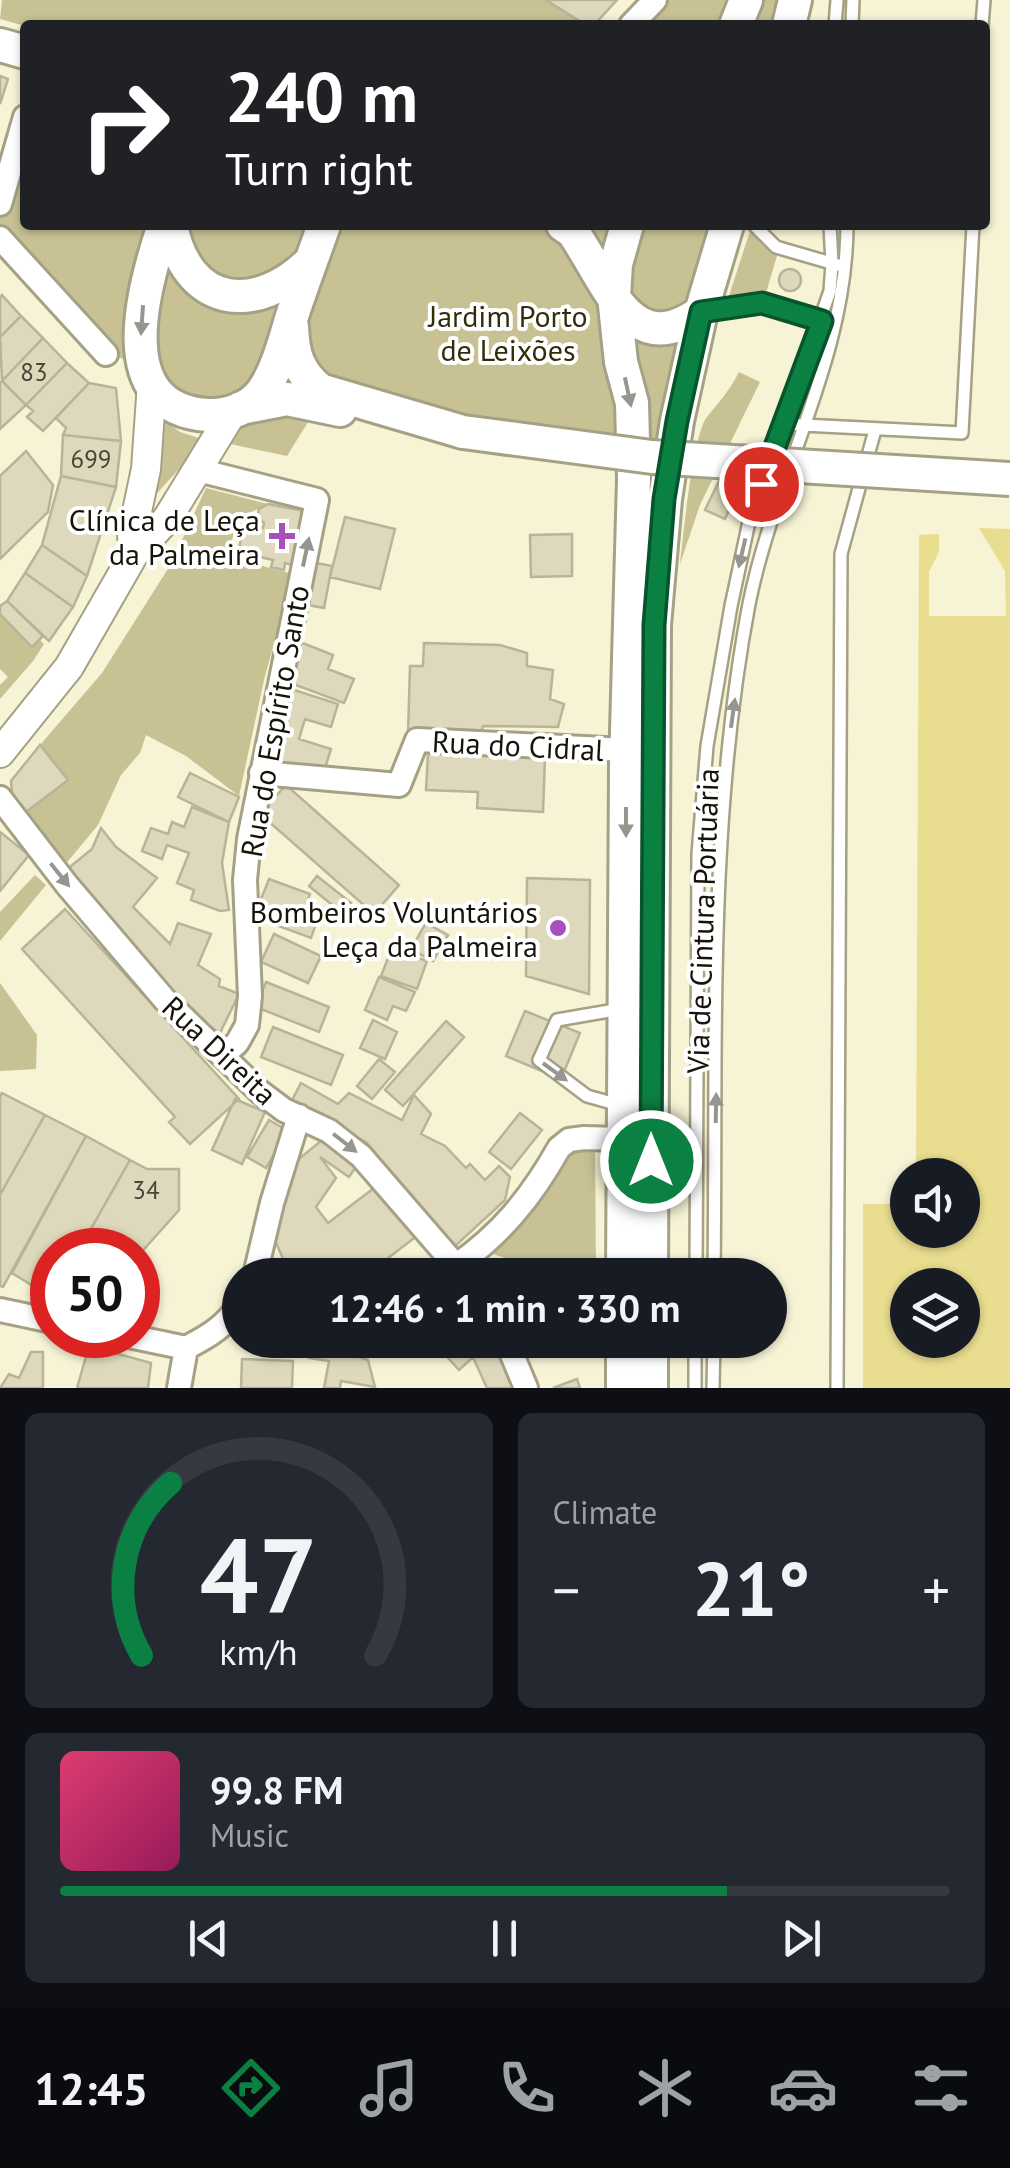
<!DOCTYPE html>
<html lang="en">
<head>
<meta charset="utf-8">
<style>
	body { margin:0; font-family:"PT Sans",sans-serif; background:#242831; color:#f1f3f6; height:100vh; display:flex; flex-direction:column; font-size:38px; white-space:nowrap }
	* { box-sizing:border-box; margin:0 }
	p { font-size:32px; color:#9ea1a6 }
	.icon { flex:none; width:55px; height:55px; fill:none; stroke:currentColor; stroke-width:2; stroke-linecap:round; stroke-linejoin:round }
	.map { position:relative; height:1388px; overflow:hidden }
	.side { display:flex; flex-direction:column; gap:25px; padding:25px; background:#0d0f14; flex:1 }
	.side>* { flex:none }
	.top-card { position:absolute; left:20px; top:20px; width:970px; height:210px; border-radius:10px; box-shadow:0 2px 8px #0004; background:#202124; color:#fff; overflow:hidden }
	.buttons { position:absolute; left:890px; top:1158px; display:grid; gap:20px }
	.buttons a { display:grid; place-items:center; width:90px; height:90px; border-radius:50%; background:#171b24; box-shadow:0 2px 8px #0004; font-size:50px }
	.speed { position:absolute; left:30px; top:1228px; display:flex; gap:20px; font-size:50px; font-weight:700; text-align:center }
	.speed>* { display:grid; place-content:center; width:130px; height:130px; border-radius:50%; background:#171b24; box-shadow:0 2px 8px #0004; line-height:1 }
	.speed .limit { border:15px solid #d22; background:#fff; color:#111 }
	.pin { position:absolute; display:grid; place-items:center; width:85px; height:85px; color:#fff; margin:-42px; border:5px solid #fff; border-radius:50%; box-shadow:0 2px 10px #0007 }
	.me { position:absolute; width:110px; margin:-55px; rotate:0deg; stroke-linejoin:round; filter:drop-shadow(0 0 8px #0008) }
	.turn { display:flex; align-items:center; gap:35px; height:210px; padding:0 40px; font-size:45px }
	.turn .icon { width:130px; height:130px; stroke-width:2.5 }
	.turn b { display:block; font-size:70px; line-height:85px }
	.big { font-size:75px; font-weight:800; line-height:1.1 }
	.side .card { flex:1; display:flex; flex-direction:column; justify-content:center; gap:15px; min-width:0; padding:0 35px; border-radius:15px; background:#242831 }
	.side .dial { align-items:center; gap:0 }
	.dial svg { height:260px; overflow:visible; fill:none; stroke:#363941; stroke-width:7; stroke-linecap:round; text-anchor:middle }
	.dial text { fill:#f1f3f6; stroke:none }
	.song { display:flex; align-items:center; gap:30px }
	.cover { width:120px; height:120px; border-radius:15px; background:linear-gradient(135deg,hsl(340 70% 55%),hsl(330 70% 35%)) }
	.played { height:10px; border-radius:5px; background:linear-gradient(90deg,#0b8043 75%,#363941 75%) }
	.keys { display:flex; justify-content:space-around; direction:ltr }
	.heat { display:flex; justify-content:space-between; align-items:center; font-size:55px; direction:ltr }
	.side .tiles { flex:1; display:grid; gap:25px; grid-template-columns:1fr 1fr }
	.card:last-child { grid-column:span 2 }
	.trip { position:absolute; left:222px; top:1258px; width:565px; height:100px; border-radius:50px; background:#171b24; box-shadow:0 2px 8px #0004; font-weight:800; line-height:100px; text-align:center }
	.dock { display:flex; height:160px; justify-content:space-around; align-items:center; background:#090b0e; color:#9ea1a6 }
	.dock .icon { width:70px; height:70px }
	.dock .current { color:#0b8043 }
	.dock b { font-size:45px; color:#f1f3f6 }
	.map>svg:first-child { display:block }
	.green { fill:#c7c194 }
	.water { fill:#e9dd8f; fill-rule:evenodd }
	.building { fill:#ded9bc; stroke:#b8b498; stroke-width:2.5 }
	.lines { fill:none; stroke-linecap:round; stroke-linejoin:round }
	.service-casing { stroke:#a5a185; stroke-width:16 }
	.minor-casing { stroke:#a5a185; stroke-width:28 }
	.tertiary-casing { stroke:#a5a185; stroke-width:32 }
	.secondary-casing { stroke:#a5a185; stroke-width:38 }
	.service { stroke:#fff; stroke-width:11 }
	.minor { stroke:#fff; stroke-width:22 }
	.tertiary { stroke:#fff; stroke-width:28 }
	.secondary { stroke:#fff; stroke-width:32 }
	.secondary-bridge-casing { stroke:#a5a185; stroke-width:38; stroke-linecap:butt }
	.secondary-bridge { stroke:#fff; stroke-width:32 }
	.oneway { fill:#969590 }
	.route-casing { stroke:#07532c; stroke-width:25 }
	.route { stroke:#0b8043; stroke-width:18 }
	.poi-dot { fill:#a750bd; stroke:#fff; stroke-width:4 }
	.labels { text-anchor:middle; dominant-baseline:central; stroke-width:8; stroke-linejoin:round; paint-order:stroke }
	.number-label { font-size:25px; fill:#484536 }
	.park-label { font-size:30px; fill:#312c09; stroke:#fff }
	.poi-label { font-size:30px; fill:#161409; stroke:#fff; text-anchor:end }
	.street-label { font-size:30px; fill:#161409; stroke:#fff }
</style>
</head>
<body>
<div class="map">
<svg width="1010" height="1388" viewBox="0 0 1010 1388">
	<rect width="100%" height="100%" fill="#f7f3d5"/>
	<path class="green" d="M2,0h544l40,25 -561,1 -25,-7z
		M655,0h140l-6,25h-158z
		M25,117v108h702l-73,400 -21,-170 -170,-23 -160,-57 -34,4 -56,37 -71,-52 -36,-10 -106,-116v-34z
		M752,225l27,24 -16,54 -38,5z
		M739,372l21,10 -60,123 -20,59c3,-26 13,-131 27,-147 12,-15 23,-27 32,-45z
		M313,414l-26,42 -61,-13 19,-26z
		M156,415l24,17 25,8 -53,59z
		M206,488l62,16 -31,15 -9,38 65,17 -29,106 -25,116 -53,-40 -40,-21 -6,18 -19,22 -23,50 -34,41 -42,-51 45,-35 -27,-35 62,-72 69,-109z
		M0,614l32,33 8,-7 4,4 -11,17 -33,38v-14l8,-8 -8,-8z
		M35,875l11,10 -46,56v-29z
		M0,983l37,52 -1,34 -36,2z
		M595,1147l1,128h-42l-61,-21 75,-101z"/>
	<path class="water" d="M979,528l31,1v859h-147v-184h44l1,26h54v-55h-46l3,-640 20,-1v18l-10,20v44h77l-1,-45zM908,1285h54v55h-54z"/>
	<path class="building" d="M546,0h71l-23,25h-8z
		M0,76l8,3 -8,25z
		M779 280a11 11 0 1 1 22 0a11 11 0 1 1-22 0Z
		M2,295l19,21 -21,21v-39z
		M21,316l22,22 -41,43 -2,-44z
		M43,338l24,25 -41,42 -24,-24z
		M67,363l22,20 -46,48 -16,-14 6,-6 -7,-6z
		M2,381l24,24 -26,24v-46z
		M89,383l27,5 5,53 -58,-6 3,-7 -10,-10z
		M63,435l58,6 -5,46 -55,-11z
		M26,451l27,34 -5,27 -48,47v-83z
		M61,476l55,11 -29,89 -45,-31z
		M720,479l19,9 -14,31 -20,-9z
		M268,504l41,8 -13,54 -11,-3 -1,7 -13,-3 2,-7 -35,-8 7,-29 18,5 1,-5 -7,-6 2,-8z
		M345,517l50,12 -15,60 -50,-12z
		M572,534v42l-41,1 -1,-42z
		M42,545l45,31 -14,31 -48,-34z
		M311,562l21,4 -8,42 -22,-4z
		M25,573l48,34 -24,34 -42,-40z
		M7,601l36,35 -11,11 -32,-33v-8z
		M300,642l33,13 -5,14 26,10 -10,24 -59,-22z
		M424,643l76,2 27,8v13l26,4 -3,29 14,5 -6,23 -75,-1 -2,8 -73,-1 2,-67h13z
		M291,689l47,15 -7,23 -26,-8 -6,20 32,10 -9,29 -54,-16z
		M40,745l28,35 -46,35 -10,-21 -1,-13z
		M428,753l117,5 -2,54 -66,-4 1,-16 -52,-2z
		M190,773l49,24 -10,25 -51,-25z
		M286,785l113,100 -25,29 -114,-100z
		M192,807l37,15 -7,41 7,47 -9,1 -29,-11 3,-10 -17,-7 12,-30 -22,-8 -5,14 -20,-8 9,-23 17,6 4,-12 12,5z
		M101,828l15,19 41,31 -24,29 37,37 8,-21 33,11 -13,31 22,14 -1,7 20,8 -19,39 -49,-31 -106,-131 27,-22z
		M0,832l29,23 -29,36z
		M317,876l34,27 -9,10 -33,-27z
		M527,878l63,2 -1,114 -63,-18z
		M269,879l41,15 -3,8 15,5 -11,31 -57,-21z
		M65,909l174,190 -49,45 -21,-22 6,-5 -153,-168z
		M426,923l22,12 -15,26 -22,-12z
		M274,934l47,22 -13,27 -47,-21z
		M392,948l35,13 -10,28 -36,-13z
		M379,977l36,15 -9,19 -13,-5 -6,14 -22,-10z
		M266,982l63,25 -10,25 -63,-25z
		M525,1011l55,22 -19,46 -55,-23z
		M373,1020l24,12 -12,27 -25,-11z
		M446,1021l18,16 -61,69 -18,-16z
		M273,1027l70,28 -12,30 -70,-28z
		M379,1059l16,13 -23,27 -15,-13z
		M301,1083l37,21 11,-11 53,27 12,-25 17,19 -10,20 24,12 21,22 4,-4 15,16 14,-14 11,11 -5,23 -53,49 -86,-107 -76,-38z
		M2,1093l43,22 -45,80v-98z
		M235,1099l30,13 -23,52 -30,-14z
		M520,1113l22,17 -31,39 -22,-17z
		M45,1115l41,21 -83,151 -3,-1v-91z
		M269,1120l19,11 -22,37 -19,-11z
		M86,1136l44,24 -51,90h-27l-1,47 -39,-24z
		M322,1140l35,25 -8,12 -29,-20 16,21 -20,29 12,16 46,-35 11,14 5,-3 28,36 -52,40h-76l-19,-44 23,-68z
		M130,1160l17,9h32v41l-41,46v-6h-59z
		M437,1265l10,10h-21z
		M432,1340h60l-33,30z
		M509,1340h39l4,9 -10,5 -4,-9 -21,11z
		M312,1342l56,18 7,27 -34,-6 -1,7h-16l5,-27 -20,-3z
		M496,1342l20,46h-29l-16,-35z
		M89,1346l62,17 -3,25h-71z
		M31,1352h12v36h-43l9,-14 10,4z
		M242,1359l51,2 -1,27h-51z
		M577,1379l3,9h-27z"/>
	<g class="lines">
		<defs>
			<path id="service" d="M835,25l2,-25
				M852,25l1,-25
				M982,25l2,-25
				M754,225l22,22 62,18
				M705,311l58,-8 65,20
				M783,424l179,9 11,-208
				M619,1105l-32,-9 -48,-36 18,-40 64,-11
				M696,1275l2,-421 9,-108 24,-140 19,-89 80,-226 2,-27 -2,-39
				M714,1275c3,-224 -7,-451 35,-671 26,-130 98,-245 98,-379
				M695,1388v-48
				M713,1388l1,-48
				M837,1388l4,-834 34,-124"/>
			<path id="minor" d="M631,25l24,-25
				M0,204l25,-87
				M0,238l106,116
				M198,470l119,30 -68,339 -4,41 5,116 -3,29 -10,18 -14,12
				M261,773l138,12 18,-45 209,10
				M0,798l67,87 98,115 95,92 24,18 45,21 32,25 103,119
				M455,1266c46,-31 77,-70 104,-118l10,-8 15,-2 39,1
				M255,1275l17,-72 27,-87
				M0,1310l52,11
				M124,1335l62,13
				M506,1340l20,48
				M179,1388l7,-40c23,-12 40,-22 54,-44"/>
			<path id="tertiary" d="M134,554l-2,-19 14,-66 6,-86
				M0,753l69,-86 65,-113 33,-35 65,-106"/>
			<path id="secondary" d="M736,25l10,-25
				M789,25l6,-25
				M0,45l25,7
				M164,225c-20,60 -57,184 44,190 20,1 42,-7 54,-23 16,-22 23,-54 31,-79 10,-30 21,-59 31,-88
				M171,225c16,83 85,91 140,36
				M563,225l10,7c35,51 58,131 128,80
				M292,327c1,27 6,45 28,63l143,42
				M241,408l46,-9 53,11
				M623,1275l3,-508 8,-288 -2,-76 -11,-41 -7,-66 2,-32 11,-39
				M651,1275l3,-650 11,-126 12,-78 24,-109 26,-87
				M623,1388v-48
				M651,1388v-48"/>
		</defs>
		<use href="#service" class="service-casing"/>
		<use href="#minor" class="minor-casing"/>
		<use href="#tertiary" class="tertiary-casing"/>
		<use href="#secondary" class="secondary-casing"/>
		<use href="#service" class="service"/>
		<use href="#minor" class="minor"/>
		<use href="#tertiary" class="tertiary"/>
		<use href="#secondary" class="secondary"/>
		<defs>
			<path id="secondary-bridge" d="M463,432l189,25 358,22"/>
		</defs>
		<use href="#secondary-bridge" class="secondary-bridge-casing"/>
		<use href="#secondary-bridge" class="secondary-bridge"/>
	</g>
	<defs><path id="oneway-solid" d="M-6-.8H1V-3.2L6.5 0L1 3.2V.8H-6Z" transform="scale(2.5)"/></defs>
	<g class="oneway">
		<use href="#oneway-solid" transform="translate(142 320) rotate(94)"/>
		<use href="#oneway-solid" transform="translate(628 392) rotate(78)"/>
		<use href="#oneway-solid" transform="translate(306 552) rotate(-78)"/>
		<use href="#oneway-solid" transform="translate(742 553) rotate(103)"/>
		<use href="#oneway-solid" transform="translate(733 713) rotate(-82)"/>
		<use href="#oneway-solid" transform="translate(626 822) rotate(90)"/>
		<use href="#oneway-solid" transform="translate(60 875) rotate(51)"/>
		<use href="#oneway-solid" transform="translate(555 1072) rotate(36)"/>
		<use href="#oneway-solid" transform="translate(716 1108) rotate(-89)"/>
		<use href="#oneway-solid" transform="translate(345 1143) rotate(38)"/>
	</g>
	<g class="lines">
		<defs>
			<path id="route" d="M651,1161l3,-536 10,-126 13,-78 24,-109 61,-9 60,18 -61,163"/>
		</defs>
		<use href="#route" class="route-casing"/>
		<use href="#route" class="route"/>
	</g>
	<g class="poi-dot">
		<path d="M277 521h10v10h10v10h-10v10h-10v-10h-10v-10h10z"/>
		<circle cx="558" cy="928" r="10"/>
	</g>
	<g class="labels">
		<g class="number-label">
			<text x="34" y="372">83</text>
			<text x="91" y="459">699</text>
			<text x="146" y="1190">34</text>
		</g>
		<g class="park-label">
			<text x="508" y="315">Jardim Porto<tspan x="508" dy="34">de Leixões</tspan></text>
		</g>
		<g class="poi-label">
			<text x="260" y="519">Clínica de Leça<tspan x="260" dy="34">da Palmeira</tspan></text>
			<text x="538" y="911">Bombeiros Voluntários<tspan x="538" dy="34">Leça da Palmeira</tspan></text>
		</g>
		<g class="street-label">
			<text transform="translate(274 721) rotate(-80)">Rua do Espírito Santo</text>
			<text transform="translate(518 745) rotate(3)">Rua do Cidral</text>
			<text transform="translate(702 921) rotate(-88)">Via de Cintura Portuária</text>
			<text transform="translate(220 1050) rotate(43)">Rua Direita</text>
		</g>
	</g>
</svg>
<div class="buttons">
<a><svg class="icon" aria-label="sound" viewBox="0 0 24 24"><path d="M4 9h4l5-4v14l-5-4H4zM17 9q2 3 0 6"/></svg></a>
<a><svg class="icon" aria-label="layers" viewBox="0 0 24 24"><path d="M12 4l9 5-9 5-9-5zM3 14l9 5 9-5"/></svg></a>
</div>
<div class="speed"><div class="limit">50</div></div>
<div class="pin" style="left:761px;top:484px;background:#d93025"><svg class="icon" aria-label="arrive" viewBox="0 0 24 24"><path d="M6 21V4h12l-3 4 3 4H6"/></svg></div>
<svg class="me" style="left:651px;top:1161px" viewBox="-20 -20 40 40"><circle r="17" fill="#0b8043" stroke="#fff" stroke-width="3"/><path d="M0-11L8 9 0 5-8 9z" fill="#fff"/></svg>
<div class="trip">12:46 · 1 min · 330 m</div>
<div class="top-card">
<div class="turn"><svg class="icon" aria-label="right" viewBox="0 0 24 24"><path d="M7 20v-9h11M14 6l5 5-5 5"/></svg><div><b>240 m</b>Turn right</div></div>
</div>
</div>
<section class="side">
<div class="tiles">
<div class="card dial"><svg viewBox="0 0 100 80">
<path d="M14 69A42 42 0 1 1 86 69"/>
<path d="M14 69A42 42 0 0 1 23 16" stroke="#0b8043"/>
<text x="50" y="56" font-size="32" font-weight="700">47</text>
<text x="50" y="72" font-size="11">km/h</text>
</svg></div>
<div class="card"><p>Climate</p>
<div class="heat"><a>−</a><b class="big">21°</b><a>+</a></div>
</div>
<div class="card">
<div class="song"><i class="cover"></i><div><b>99.8 FM</b><p>Music</p></div></div>
<div class="played"></div>
<div class="keys"><svg class="icon" aria-label="previous" viewBox="0 0 24 24"><path d="M18 5L8 12l10 7zM5 5v14"/></svg><svg class="icon" aria-label="pause" viewBox="0 0 24 24"><path d="M8 5v14M16 5v14"/></svg><svg class="icon" aria-label="next" viewBox="0 0 24 24"><path d="M6 5l10 7-10 7zM19 5v14"/></svg></div>
</div>
</div>
</section>
<nav class="dock">
<b>12:45</b>
<svg class="icon current" aria-label="directions" viewBox="0 0 24 24"><path d="M12 3l9 9-9 9-9-9zM9 14v-3h6M13 9l2 2-2 2"/></svg>
<svg class="icon" aria-label="music" viewBox="0 0 24 24"><path d="M9 18V5l10-2v13"/><circle cx="6" cy="18" r="3"/><circle cx="16" cy="16" r="3"/></svg>
<svg class="icon" aria-label="phone" viewBox="0 0 24 24"><path d="M5 4h4l2 5-3 2q2 4 5 5l2-3 5 2v4C11 20 4 13 5 4z"/></svg>
<svg class="icon" aria-label="climate" viewBox="0 0 24 24"><path d="M12 3v18M4 7l16 10M4 17L20 7"/></svg>
<svg class="icon" aria-label="car" viewBox="0 0 24 24"><path d="M5 17H2v-5l4-1 3-4h7l3 4 3 1v5h-3M9 17h6M6 11h13"/><circle cx="7" cy="17" r="2"/><circle cx="17" cy="17" r="2"/></svg>
<svg class="icon" aria-label="filters" viewBox="0 0 24 24"><path d="M4 7h16M4 17h16"/><circle cx="9" cy="7" r="2"/><circle cx="15" cy="17" r="2"/></svg>
</nav>
</body>
</html>
